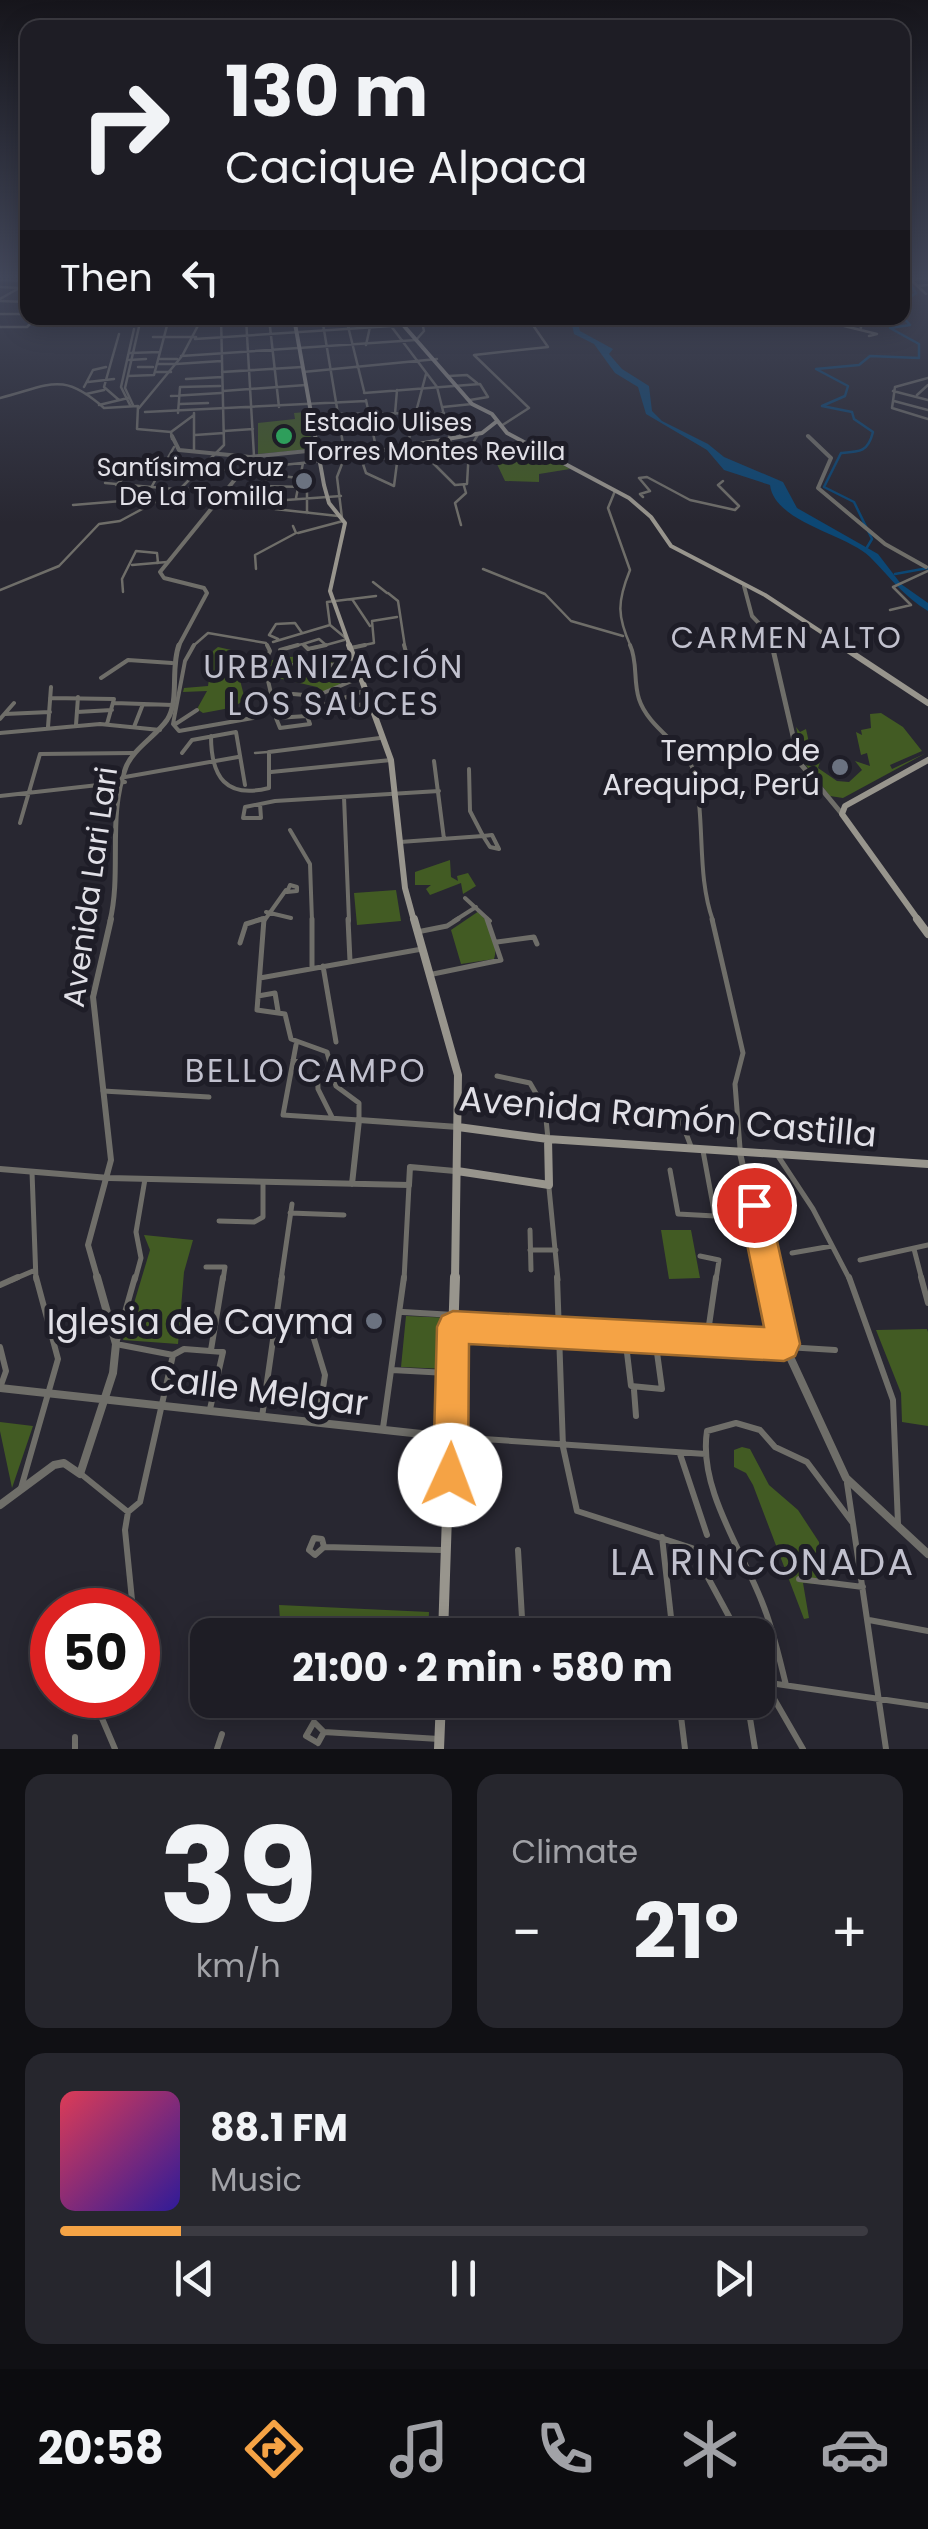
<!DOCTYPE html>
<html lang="en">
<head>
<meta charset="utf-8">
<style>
	body { margin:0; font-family:Poppins,sans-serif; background:#26262d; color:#f1f3f6; height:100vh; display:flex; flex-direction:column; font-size:38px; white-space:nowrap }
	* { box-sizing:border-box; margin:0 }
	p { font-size:32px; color:#a1a2a7 }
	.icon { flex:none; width:55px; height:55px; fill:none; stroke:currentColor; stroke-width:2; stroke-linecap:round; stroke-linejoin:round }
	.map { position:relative; height:1749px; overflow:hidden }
	.side { display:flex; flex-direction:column; gap:25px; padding:25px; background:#101014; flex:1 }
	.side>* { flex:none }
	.guide { position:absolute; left:20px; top:20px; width:890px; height:305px; border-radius:20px; box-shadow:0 5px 25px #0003,0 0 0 2px #3c3b42; background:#1e1d25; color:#f1f3f6; overflow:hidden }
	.speed { position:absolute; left:30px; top:1588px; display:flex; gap:20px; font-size:50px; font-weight:700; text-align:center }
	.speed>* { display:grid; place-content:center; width:130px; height:130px; border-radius:50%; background:#1e1d25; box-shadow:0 5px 25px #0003,0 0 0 2px #3c3b42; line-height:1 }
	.speed .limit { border:15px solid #d22; background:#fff; color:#111 }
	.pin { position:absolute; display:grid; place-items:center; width:85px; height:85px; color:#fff; margin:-42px; border:5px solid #fff; border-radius:50%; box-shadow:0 2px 10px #0007 }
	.me { position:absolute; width:110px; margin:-55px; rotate:2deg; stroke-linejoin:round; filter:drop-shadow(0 0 8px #0008) }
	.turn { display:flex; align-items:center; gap:35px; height:210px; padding:0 40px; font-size:45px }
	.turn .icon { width:130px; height:130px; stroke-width:2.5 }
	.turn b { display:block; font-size:70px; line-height:85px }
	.then { display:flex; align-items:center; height:95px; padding:0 40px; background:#0003; gap:20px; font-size:38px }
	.big { font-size:75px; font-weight:700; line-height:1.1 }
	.side .widget { flex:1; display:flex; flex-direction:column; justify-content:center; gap:15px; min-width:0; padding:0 35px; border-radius:20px; background:#26262d }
	.side .dial { align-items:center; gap:0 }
	.dial b { font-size:130px; line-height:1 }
	.song { display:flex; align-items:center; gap:30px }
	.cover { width:120px; height:120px; border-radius:15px; background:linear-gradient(135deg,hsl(350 70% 55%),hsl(250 70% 35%)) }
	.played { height:10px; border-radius:5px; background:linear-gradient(90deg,#f5a345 15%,#3c3b42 15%) }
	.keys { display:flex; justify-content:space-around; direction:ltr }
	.heat { display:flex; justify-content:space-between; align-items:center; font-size:55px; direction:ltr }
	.side .tiles { flex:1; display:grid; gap:25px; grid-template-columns:1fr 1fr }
	.widget:last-child { grid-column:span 2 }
	.trip { position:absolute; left:190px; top:1618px; width:585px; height:100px; border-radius:20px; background:#1e1d25; box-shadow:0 5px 25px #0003,0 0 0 2px #3c3b42; font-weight:700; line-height:100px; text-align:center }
	.tabs { display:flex; height:160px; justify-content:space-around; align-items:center; background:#0c0c0f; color:#a1a2a7 }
	.tabs .icon { width:70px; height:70px }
	.tabs .active { color:#f5a345 }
	.tabs b { font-size:45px; color:#f1f3f6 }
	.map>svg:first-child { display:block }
	.green { fill:#425b23 }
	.water { fill:#0c4774 }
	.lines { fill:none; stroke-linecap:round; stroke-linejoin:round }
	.stream { stroke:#0c4774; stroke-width:2.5 }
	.pedestrian { stroke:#6f6e69; stroke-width:2.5 }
	.minor-far3 { stroke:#6f6e69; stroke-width:2.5 }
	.minor-far2 { stroke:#6f6e69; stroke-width:4 }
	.minor-far1 { stroke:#6f6e69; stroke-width:5 }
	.minor { stroke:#6f6e69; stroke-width:6 }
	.tertiary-far4 { stroke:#6f6e69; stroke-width:2.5 }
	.tertiary-far3 { stroke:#6f6e69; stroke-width:4 }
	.tertiary-far2 { stroke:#6f6e69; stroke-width:5 }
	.tertiary-far1 { stroke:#6f6e69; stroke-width:6 }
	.tertiary { stroke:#6f6e69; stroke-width:8 }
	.secondary-far3 { stroke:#98958d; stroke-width:4 }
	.secondary-far2 { stroke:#98958d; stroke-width:6 }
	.secondary-far1 { stroke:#98958d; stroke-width:8 }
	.secondary { stroke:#98958d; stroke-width:10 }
	.route { fill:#f5a345; stroke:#9f6a2d; stroke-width:2.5 }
	.leisure-dot { fill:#2e9e5b; stroke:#1e1d27; stroke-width:4 }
	.worship-dot { fill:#6b7280; stroke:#1e1d27; stroke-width:4 }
	.labels { text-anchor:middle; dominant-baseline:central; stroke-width:10; stroke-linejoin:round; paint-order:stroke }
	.far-poi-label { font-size:25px; fill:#e1e0e7; stroke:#1e1d27; text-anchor:start }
	.far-quarter-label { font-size:30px; letter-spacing:2.5px; fill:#c1c1ce; stroke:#1e1d27 }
	.poi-label { font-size:30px; fill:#e1e0e7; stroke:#1e1d27; text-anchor:end }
	.street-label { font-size:30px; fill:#e1e0e7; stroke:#1e1d27 }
	.neighbourhood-label { font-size:32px; letter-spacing:2.5px; fill:#c1c1ce; stroke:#1e1d27 }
	.near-street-label { font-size:35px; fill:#e1e0e7; stroke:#1e1d27 }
	.near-poi-label { font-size:35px; fill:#e1e0e7; stroke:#1e1d27; text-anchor:end }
	.near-neighbourhood-label { font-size:38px; letter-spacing:2.5px; fill:#c1c1ce; stroke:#1e1d27 }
</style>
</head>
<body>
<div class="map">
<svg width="928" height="1749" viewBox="0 0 928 1749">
	<rect width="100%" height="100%" fill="#282731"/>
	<path class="green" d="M306,412l7,37 -55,5v-31l37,-4 -1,-6z
		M496,462h62l12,7 -31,5v8l-34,-1z
		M218,647l22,5 -4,12 9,36 -12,7 10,11 -9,1 -4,-11 -27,5 -6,-4 10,-18 -24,1 1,-4 24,-2 5,-35z
		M342,650l3,5 -7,7 7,9 -12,8 8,5 -17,8 -7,-5 -48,-11 -3,-13c24,-13 52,1 76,-13z
		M881,713l22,14 19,24 -32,14 2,4 34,-16 -83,45 -13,-2 -25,-32 -9,-37 4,5 6,-3 5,23 -9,-3 6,17 3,-8 10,1 -3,9 19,13 12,1 13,-12 -7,-9 15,5 -3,-13 -6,2 -5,-23 6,3 -1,-5 10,-2 -1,-14z
		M450,860l1,17 7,4 -1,-5 11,-3 8,13 -13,8 -2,-11 -31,12 -4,-6 5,-4h-16v-13z
		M396,890l5,31 -44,4 -3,-32z
		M479,911c10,12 20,33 15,48l-33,5 -10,-34z
		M661,1230h30l9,48 -31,1z
		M144,1235l49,5 -9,32 -6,72 -55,-4 27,-90z
		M406,1316l45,2 -4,51 -46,-2z
		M927,1329l1,3v94l-26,-4 -1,-29 -25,-63z
		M0,1422l33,4 -21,62 -12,-57z
		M742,1447l8,2 19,36 29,25 21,32 3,42 -19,-1 6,35 -5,1 -51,-134 -7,-12 -12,-6v-17z
		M279,1605l150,7 -1,23h-147z"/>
	<path class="water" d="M588,318h12l-21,9 1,4 33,18 -4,5 13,15 27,17 3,25 10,10 46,23 16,13 59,25 14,26 81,46 23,30 27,19v8c-25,-15 -38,-34 -58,-54 -23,-23 -95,-34 -100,-72l-46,-15 -17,-20 -61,-36 -8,-27 -23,-14 -21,-29 -20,-10 -2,-9z"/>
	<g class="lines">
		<path class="stream" d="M902,303l14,-10 -10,-15
			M866,549l6,-10 -18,-37 -30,-15 17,-34c19,-1 27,-1 32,-21l-19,-13 -2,-7 -30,-6 23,-10 3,-10 -32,-17 43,-4 11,-9 49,2v-14l-29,-16 20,-3 -8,-9
			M895,574l33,-6"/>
		<path class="pedestrian" d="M160,359h17
			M129,360l17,-1
			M158,364h17
			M156,372h15
			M298,533l45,-12
			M373,582l14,11
			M255,753l13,-1"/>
		<path class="minor-far3" d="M0,280l28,1
			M902,282l6,6 -3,5
			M917,286l11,-1
			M0,287l20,1
			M926,294l-15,-14 17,-2
			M0,299l28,-16
			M0,314h28
			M246,318l8,138
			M269,318l10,89
			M322,318l23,138 -8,21 5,41
			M346,318l18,73
			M839,318l5,8 33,8 -8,2
			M859,318l2,10
			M156,323h33
			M391,326l46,61 15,60 17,2 -2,35 -12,1 -39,-39
			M0,327h27l9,-9
			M119,334l-15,53 15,13
			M153,337h43
			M195,339l212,-14
			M366,345l6,-27
			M130,353l30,-1
			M181,356l235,-16 8,-9 -3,-13
			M176,364l45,-3
			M138,367h15
			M222,372l80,-5
			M303,372l134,-13
			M128,376l26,-1 15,-57
			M449,376l18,-1 10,8
			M928,378l-33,9 -3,21 36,11
			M186,379l36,-2
			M88,382l26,-3
			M84,387l9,-17 13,-3
			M223,391l83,-6
			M893,391l35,9
			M364,393l116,-9 8,13 -18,3
			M86,394l18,-4
			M917,395l11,-10
			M171,396l50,-3
			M366,400l11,52
			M894,401l34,9
			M180,404l28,-1
			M99,405l29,-7
			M130,405l-9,-18 13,-58
			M133,405l-8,-17 16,-70
			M443,407l29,-3
			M139,408l43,-52 20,-38
			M145,412l221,-11
			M178,413l2,-26 40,-1
			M194,413v38
			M310,414l134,-1
			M395,414l2,-24
			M449,423h10l2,13
			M501,426l28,-18 -55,-53 74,-8 -20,-29
			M224,431l29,-2
			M171,432l23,-17
			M195,435l29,-2
			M407,446l19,-72
			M469,449l10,-16
			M361,458l5,15 28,13 4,-31
			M361,458l29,1 9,-6
			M432,460l23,-3 -3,-10
			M105,483l70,6
			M116,485l27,-24 156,17
			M152,486l22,-39
			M258,486l25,-21 37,-4
			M182,488l104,12 55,-4
			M615,491l-7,17 22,62c-13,32 -13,46 1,77
			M247,496l11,-10 49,1v26
			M643,497l-3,-3 10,-3 -11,-13 8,-1 43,23 45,10 4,-4 -21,-21 5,-4
			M257,498l18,11 63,7
			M296,498l7,-35
			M73,505l85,-7
			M461,525l-6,-22 11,-10 -2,-7
			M132,565l35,-3
			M256,569l-1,-14 41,-22 -3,-7
			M483,569l62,25 26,27 52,15
			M0,590l59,-24 40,-42 21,-3 61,-33 43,-43 -3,-127
			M123,592l-1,-13 14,-28 21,2 1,10
			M388,593l10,8 7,46
			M352,599l18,27
			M890,610l21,-5 -18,-18 35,-16
			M278,639l-9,-4 7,-11 19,-1 7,10
			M348,640l-18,-15 -3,-23 49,-6
			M273,642l57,-17
			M303,644l3,3
			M303,644l16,-5 7,6 -11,2
			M326,645l18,-5
			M192,647l16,-14 58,10 2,4
			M289,647l14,-3
			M354,647l20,-4 -2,-22 25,-4"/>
		<path class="minor-far2" d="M194,645l-9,16 -12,63 6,7 74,-13 19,-20 -8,-35 6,-12 -3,-6
			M304,645l4,4 18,-4
			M404,645l8,28
			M630,645c8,17 3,36 9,54 10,31 49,47 55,74 12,49 2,100 19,148
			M351,648l14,-3
			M280,650l18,-5
			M295,664l34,2 -14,11 -27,-8z
			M329,666l23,-8
			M101,678l27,-18 44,3
			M293,694l23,2 43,-18
			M316,696l5,10 40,-14
			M50,698l64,1 -7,25
			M114,703l59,2
			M77,712l35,-2
			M5,714l45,-2
			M307,716l3,8 -30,4 -4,-10z
			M307,716l61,-13
			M0,719l14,-16
			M76,725l2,-28
			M174,725l23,-15
			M48,727l3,-40
			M134,727l9,-23
			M0,733l100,-9 60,6
			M211,736c0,41 15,63 58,52v-36l111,-14
			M182,753l10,-13 44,-8 9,53
			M434,761l10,78
			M469,769l1,42 13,25
			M271,772l120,-12
			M125,777l113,-20
			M0,796l125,-14
			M344,797l5,124
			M260,804l1,14h-18l2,-11 30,-6 164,-10
			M20,823l20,-69 93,-1
			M290,830l20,34 2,57
			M492,835l7,14 -9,-2 -7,-11z
			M400,842l83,-6
			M290,885l7,2v4l-10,1z
			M465,898l25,23
			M266,912l25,6
			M255,921l9,-3
			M264,921l22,-31
			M454,921l22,-14"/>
		<path class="minor-far1" d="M264,919l-7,91 28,4 6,25 36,13 9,34 23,17v17l-76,-5 13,-70
			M348,919l2,42
			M712,919l31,134 -8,31 5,64
			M417,932l30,-6 11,-7
			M497,942l37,-5 3,7
			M240,943l6,-19 16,-5
			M323,966l13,76
			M312,968v-49
			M433,974l68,-14 -14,-41
			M260,978l162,-29
			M258,996l17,-3 3,18
			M293,1060l24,5 1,24 14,28
			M497,1076l33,7 15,26 3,30
			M103,1091l106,6
			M677,1110l15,39
			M778,1156l35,53 37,71
			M670,1170l8,44 37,2 -12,-65
			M32,1172l4,108
			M549,1188l9,92
			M290,1213l54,2
			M219,1221l35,1 9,-5v-34
			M530,1230l1,40
			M914,1249l8,31
			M530,1250h26
			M792,1253l40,-7
			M700,1256l19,4 -3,20
			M860,1260l68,-15
			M206,1267h19l-2,13
			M12,1280l21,-9
			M135,1280l6,-22 -5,-26 9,-53
			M281,1280l11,-76
			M404,1280l5,-95"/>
		<path class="minor" d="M135,1277l-19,67 57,11 11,-6 39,3 -13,57
			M557,1277l6,170 14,64 115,37 47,87
			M849,1277l44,123 5,124
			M921,1277l7,26
			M0,1285l18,-8
			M403,1312l51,3
			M455,1327l380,23
			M311,1329l14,46 -7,46
			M625,1336l6,50 31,3 -7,-51
			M707,1339l9,-62
			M0,1347l6,24 -5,14
			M211,1350l12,-73
			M392,1370l55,3
			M634,1390l2,26
			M262,1417l20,-140
			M383,1428l21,-151
			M453,1437l253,17
			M680,1454l27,81
			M81,1474l47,38
			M847,1483l39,266
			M21,1488l37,-129 -22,-82
			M128,1512l12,-10 33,-147
			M128,1512l-3,18 8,80
			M662,1537l11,98
			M314,1538l8,1 2,8 -9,8 -6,-5z
			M324,1547l118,3
			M518,1550l5,85
			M799,1579l64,8
			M869,1620l59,11
			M588,1630l6,5
			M494,1635h12
			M758,1671l45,78
			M763,1682l165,24
			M786,1685c-7,-28 -13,-56 -24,-83 -20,-52 -64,-114 -55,-171l29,-8 24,7 15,17 32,15 45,60
			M92,1695l23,54
			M679,1700l6,49
			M747,1700l8,49
			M594,1710l87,5
			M314,1722l10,10 -6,11 -12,-7z
			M324,1732l115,7
			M75,1737v12
			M217,1749l5,-15"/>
		<path class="tertiary-far4" d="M921,278l7,2
			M0,301l28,1
			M0,398c51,-13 62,-27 104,10l34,-2 -1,23 34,3 1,7
			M808,436l3,3"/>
		<path class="tertiary-far3" d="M172,436l7,14 71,7 67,-7
			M808,436l23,22 -13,30 67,56 41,23
			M744,586l8,30 18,19 3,12
			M178,647l29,-54 -3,-5 -40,-10 -4,-6 94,-116"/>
		<path class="tertiary-far2" d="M772,645l27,117 43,52
			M110,921c12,-49 -3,-106 16,-154 7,-18 30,-31 41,-47 13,-20 3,-52 12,-75"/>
		<path class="tertiary-far1" d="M740,1153l29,127
			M0,1169l109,9 300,7 1,-18 45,4
			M352,1184l7,-64 99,7
			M98,1280l-10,-35 23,-85 -18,-163 18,-78"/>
		<path class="tertiary" d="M769,1277l15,67 62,134 82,76
			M0,1388l449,49
			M0,1505l54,-40 10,-2 16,11 33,-101 3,-29 -19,-67"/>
		<path class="secondary-far3" d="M294,318l30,167 5,18 16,20 -15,68 20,56
			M397,318l75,86 20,10 15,19 122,65 22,19 20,29 94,49 79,52
			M320,461l162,-28 14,-11"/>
		<path class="secondary-far2" d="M349,645l42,115 14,128 9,33
			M840,645l88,58
			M919,921l-77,-107 3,-8 83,-46"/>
		<path class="secondary-far1" d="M414,919l44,156 -3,205
			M917,919l11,15
			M458,1127l90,12 380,25
			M457,1171l92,14 -1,-46"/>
		<path class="secondary" d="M443,1635l12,-358
			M439,1749l2,-49"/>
	</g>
	<linearGradient id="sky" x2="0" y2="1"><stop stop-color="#16151b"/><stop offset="0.53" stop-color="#42475a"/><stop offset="1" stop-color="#42475a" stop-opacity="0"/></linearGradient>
	<rect width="928" height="523" fill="url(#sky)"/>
	<path class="route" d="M754,1191l11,4 4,10 31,139 -5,12 -11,5 -315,-17 -1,131 -5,12 -13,6 -12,-6 -5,-12 4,-148 5,-11 11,-5 311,16 -25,-122 5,-10z"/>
	<circle class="leisure-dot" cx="284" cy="436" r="10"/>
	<g class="worship-dot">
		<circle cx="304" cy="481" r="10"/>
		<circle cx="840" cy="767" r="10"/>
		<circle cx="374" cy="1321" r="10"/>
	</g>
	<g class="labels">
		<g class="far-poi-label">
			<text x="304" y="422">Estadio Ulises<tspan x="304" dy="29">Torres Montes Revilla</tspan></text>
			<text x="284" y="467" text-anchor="end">Santísima Cruz<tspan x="284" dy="29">De La Tomilla</tspan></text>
		</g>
		<g class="far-quarter-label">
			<text x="787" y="637">CARMEN ALTO</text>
		</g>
		<g class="poi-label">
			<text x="820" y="750">Templo de<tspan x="820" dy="34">Arequipa, Perú</tspan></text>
		</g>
		<g class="street-label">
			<text transform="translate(90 887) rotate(-82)">Avenida Lari Lari</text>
		</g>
		<g class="neighbourhood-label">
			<text x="334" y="666">URBANIZACIÓN<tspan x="334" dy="37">LOS SAUCES</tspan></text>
			<text x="306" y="1070">BELLO CAMPO</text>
		</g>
		<g class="near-street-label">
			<text transform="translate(668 1116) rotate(5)">Avenida Ramón Castilla</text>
			<text transform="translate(259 1390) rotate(7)">Calle Melgar</text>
		</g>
		<g class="near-poi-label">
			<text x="354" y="1321">Iglesia de Cayma</text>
		</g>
		<g class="near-neighbourhood-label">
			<text x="763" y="1561">LA RINCONADA</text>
		</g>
	</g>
</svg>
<div class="speed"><div class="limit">50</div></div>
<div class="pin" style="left:754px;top:1205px;background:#d93025"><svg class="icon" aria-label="arrive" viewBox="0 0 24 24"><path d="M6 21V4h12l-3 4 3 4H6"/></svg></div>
<svg class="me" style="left:450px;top:1475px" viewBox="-20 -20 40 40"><circle r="19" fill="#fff"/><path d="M0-13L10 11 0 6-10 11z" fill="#f5a345"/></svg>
<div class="trip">21:00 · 2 min · 580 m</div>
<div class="guide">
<div class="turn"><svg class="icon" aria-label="right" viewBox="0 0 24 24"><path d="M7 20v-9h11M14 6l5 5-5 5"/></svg><div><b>130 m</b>Cacique Alpaca</div></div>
<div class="then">Then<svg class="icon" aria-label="left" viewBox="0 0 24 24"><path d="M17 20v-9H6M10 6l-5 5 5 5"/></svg></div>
</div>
</div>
<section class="side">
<div class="tiles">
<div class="widget dial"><b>39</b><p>km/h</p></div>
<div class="widget"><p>Climate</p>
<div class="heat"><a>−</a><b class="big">21°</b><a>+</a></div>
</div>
<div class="widget">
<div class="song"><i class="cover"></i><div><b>88.1 FM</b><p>Music</p></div></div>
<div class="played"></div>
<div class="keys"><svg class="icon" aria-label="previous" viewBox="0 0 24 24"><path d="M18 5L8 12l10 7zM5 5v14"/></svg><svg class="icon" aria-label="pause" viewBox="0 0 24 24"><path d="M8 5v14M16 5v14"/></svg><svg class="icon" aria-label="next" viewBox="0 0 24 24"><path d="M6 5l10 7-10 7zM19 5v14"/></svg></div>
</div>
</div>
</section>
<nav class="tabs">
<b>20:58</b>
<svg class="icon active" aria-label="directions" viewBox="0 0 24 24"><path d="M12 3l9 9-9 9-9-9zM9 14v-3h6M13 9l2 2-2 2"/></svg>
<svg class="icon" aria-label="music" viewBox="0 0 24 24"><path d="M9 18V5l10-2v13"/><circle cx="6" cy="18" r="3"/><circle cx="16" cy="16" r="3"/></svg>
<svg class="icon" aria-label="phone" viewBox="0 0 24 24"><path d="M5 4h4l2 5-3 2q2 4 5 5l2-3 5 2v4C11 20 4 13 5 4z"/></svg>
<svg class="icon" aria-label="climate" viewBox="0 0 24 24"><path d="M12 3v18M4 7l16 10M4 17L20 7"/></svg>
<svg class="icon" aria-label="car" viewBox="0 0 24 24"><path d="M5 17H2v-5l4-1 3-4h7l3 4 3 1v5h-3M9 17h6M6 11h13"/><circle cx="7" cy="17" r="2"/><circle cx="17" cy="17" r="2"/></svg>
</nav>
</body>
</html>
